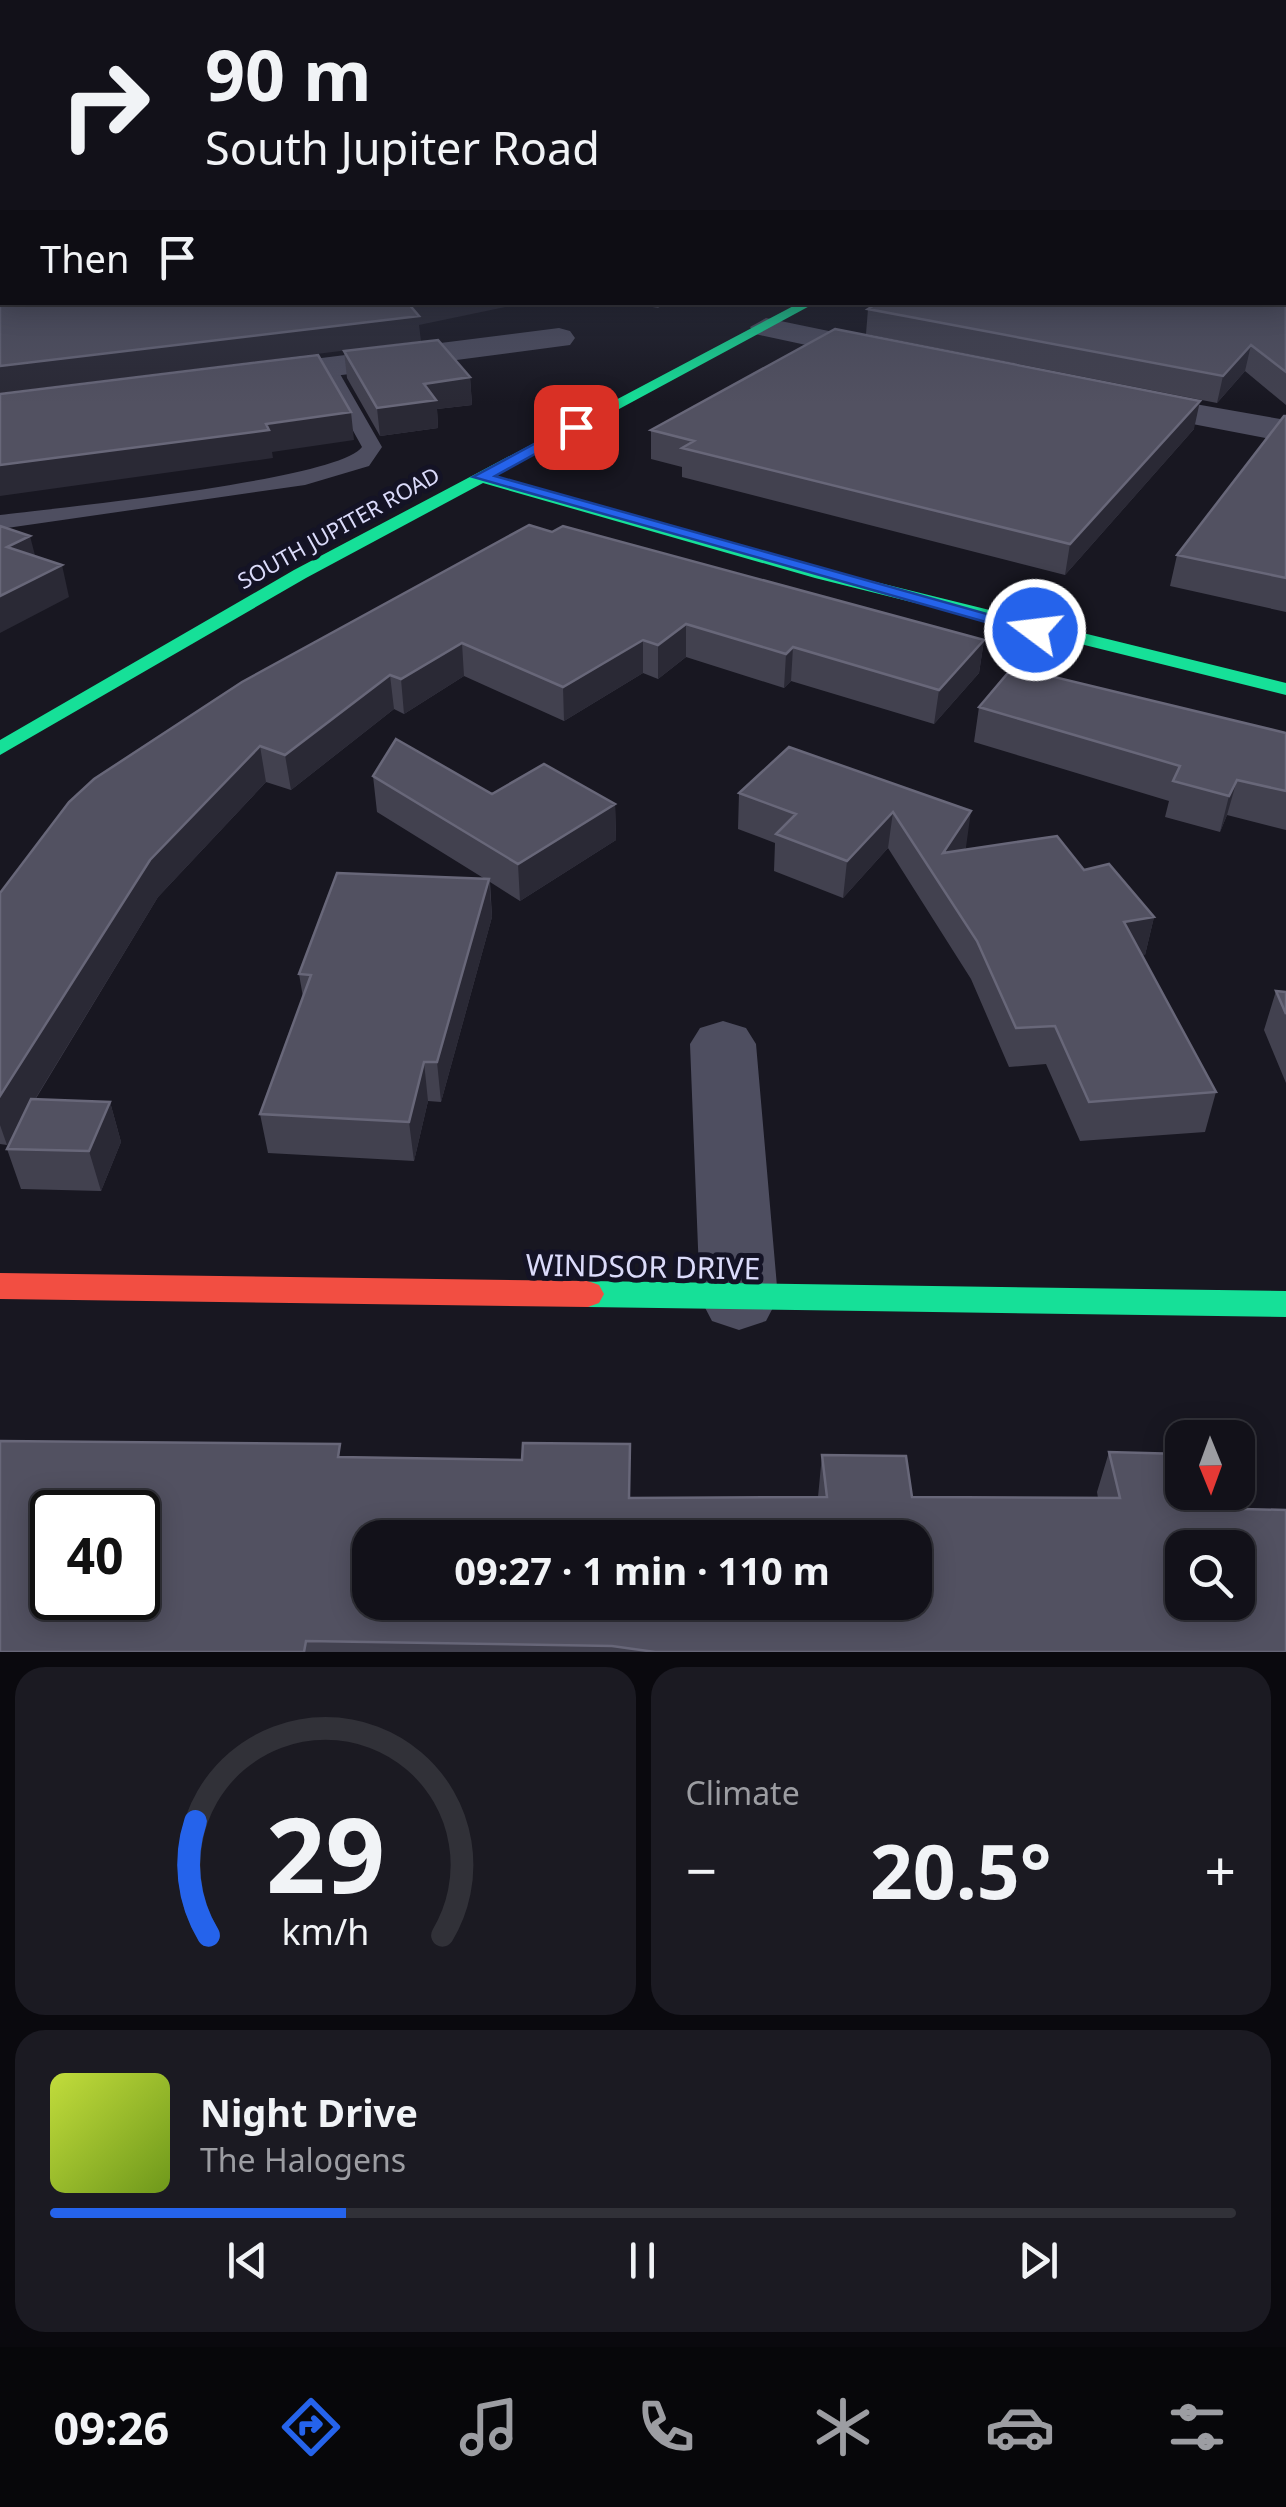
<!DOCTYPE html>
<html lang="en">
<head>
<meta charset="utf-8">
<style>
	body { margin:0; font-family:"Noto Sans",sans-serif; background:#1b1a22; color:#f1f3f6; height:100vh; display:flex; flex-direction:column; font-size:38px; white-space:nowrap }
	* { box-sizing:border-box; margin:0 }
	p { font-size:32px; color:#9c9da2 }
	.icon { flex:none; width:55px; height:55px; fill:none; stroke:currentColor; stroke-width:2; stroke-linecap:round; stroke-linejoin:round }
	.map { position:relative; height:1652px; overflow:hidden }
	.panel { display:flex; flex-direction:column; gap:15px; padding:15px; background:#0a090e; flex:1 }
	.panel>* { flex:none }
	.guide { position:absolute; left:0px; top:0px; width:1288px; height:305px; box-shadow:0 5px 25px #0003,0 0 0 2px #313138; background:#121119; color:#f1f3f6; overflow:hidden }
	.needle { width:65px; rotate:179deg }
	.controls { position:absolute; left:1165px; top:1420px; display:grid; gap:20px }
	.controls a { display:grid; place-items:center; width:90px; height:90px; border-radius:20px; background:#121119; box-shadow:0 5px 25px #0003,0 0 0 2px #313138; font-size:50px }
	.speed { position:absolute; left:30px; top:1490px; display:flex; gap:20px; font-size:50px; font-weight:700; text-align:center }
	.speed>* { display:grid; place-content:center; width:130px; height:130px; border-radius:50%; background:#121119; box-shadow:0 5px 25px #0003,0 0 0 2px #313138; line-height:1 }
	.speed .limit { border:5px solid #111; border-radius:15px; background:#fff; color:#111 }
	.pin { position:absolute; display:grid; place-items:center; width:85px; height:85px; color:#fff; margin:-42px; border-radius:20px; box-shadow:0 5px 15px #0006 }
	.me { position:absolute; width:110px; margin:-55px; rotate:285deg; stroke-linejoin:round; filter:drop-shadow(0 0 8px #0008) }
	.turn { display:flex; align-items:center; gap:35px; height:210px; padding:0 40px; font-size:45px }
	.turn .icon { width:130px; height:130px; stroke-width:2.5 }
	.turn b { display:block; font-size:70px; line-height:85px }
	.then { display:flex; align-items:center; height:95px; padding:0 40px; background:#0003; gap:20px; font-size:38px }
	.big { font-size:75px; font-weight:700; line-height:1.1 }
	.panel .widget { flex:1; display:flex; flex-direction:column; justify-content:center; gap:15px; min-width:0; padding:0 35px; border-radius:30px; background:#1b1a22 }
	.panel .dial { align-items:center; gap:0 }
	.dial svg { height:260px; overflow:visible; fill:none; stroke:#313138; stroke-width:7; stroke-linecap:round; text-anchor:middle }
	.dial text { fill:#f1f3f6; stroke:none }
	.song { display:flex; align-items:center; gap:30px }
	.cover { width:120px; height:120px; border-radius:15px; background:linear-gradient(135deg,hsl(70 70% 55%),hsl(80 70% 35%)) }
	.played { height:10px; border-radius:5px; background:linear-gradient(90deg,#2563eb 25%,#313138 25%) }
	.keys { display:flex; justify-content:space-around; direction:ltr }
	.heat { display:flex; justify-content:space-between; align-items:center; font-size:55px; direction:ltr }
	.panel .tiles { flex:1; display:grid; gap:15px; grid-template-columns:1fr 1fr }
	.widget:last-child { grid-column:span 2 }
	.trip { position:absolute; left:352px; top:1520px; width:580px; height:100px; border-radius:30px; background:#121119; box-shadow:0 5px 25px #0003,0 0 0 2px #313138; font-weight:700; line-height:100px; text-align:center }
	.tabs { display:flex; height:160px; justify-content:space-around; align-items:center; background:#07070a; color:#9c9da2 }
	.tabs .icon { width:70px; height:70px }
	.tabs .current { color:#2563eb }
	.tabs b { font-size:45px; color:#f1f3f6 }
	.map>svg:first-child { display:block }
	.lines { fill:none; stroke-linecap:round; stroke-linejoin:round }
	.lane { fill:#4e4e60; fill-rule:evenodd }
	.street { fill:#4e4e60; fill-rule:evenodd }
	.fast { fill:#16e098; fill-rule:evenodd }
	.jam { fill:#f24e42; fill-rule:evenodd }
	.wall { fill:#42414f }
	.shaded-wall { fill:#2a2935 }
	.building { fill:#525161; stroke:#686779; stroke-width:2.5; fill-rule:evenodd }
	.route { fill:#2563eb; stroke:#184099; stroke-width:2.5 }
	.labels { text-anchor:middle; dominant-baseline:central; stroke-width:10; stroke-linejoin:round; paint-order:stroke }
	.far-street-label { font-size:22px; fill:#dbdbfa; stroke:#141325 }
	.near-street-label { font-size:30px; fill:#dbdbfa; stroke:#141325 }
</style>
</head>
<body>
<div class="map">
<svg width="1286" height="1652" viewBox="0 0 1286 1652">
	<rect width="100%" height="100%" fill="#181721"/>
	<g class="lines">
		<path class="lane" d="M327,362l9,5 46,80 -13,19 -64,19 -305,44v-14c56,-7 339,-35 362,-68l-44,-80z"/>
		<path class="street" d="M766,318l135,28 5,7 -16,10 -135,-29 -5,-7z
			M559,328l11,3 5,7 -5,7 -319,42 -12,-3 -5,-7 5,-7 12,-3z
			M1121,391l165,29v22l-177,-34 -5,-7 5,-7z
			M723,1021l23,7 10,16 22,254 -12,23 -27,9 -27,-9 -12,-23 -10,-254 10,-16z"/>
		<path class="fast" d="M801,302h16l-322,174 332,94 459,113v12l-471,-117 -332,-95 -177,95 -306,177v-15l294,-170z
			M588,1281l698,10v26l-698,-10 -11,-4 -5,-9 5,-9z"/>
		<path class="jam" d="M0,1273l588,8 11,4 5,9 -5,9 -11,4 -588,-8z"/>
	</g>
	<path class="wall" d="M1286,172v233l-41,-34 -28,32 -351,-69 2,-25z
		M625,302h42l-9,6z
		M344,351l126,26 2,28 -35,4 1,19 -58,8 -33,-58z
		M1286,416v196l-116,-26 7,-31z
		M1194,429l-129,146 -383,-98v-10l-31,-8v-29z
		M552,532l432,108 -5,33 -45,51 -143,-43 -7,7 -98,-31 -28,22 -15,-6 -79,48 -100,-45 -60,38 -10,-5 -103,81 -25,-8 -108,115 -123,203 75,2 11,40 -20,49 -80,-2 -14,-40 9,-18 -9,14 -7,-1v-251z
		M979,707l307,26v97l-59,-15 -7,17 -55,-15 4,-16 -195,-59z
		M789,747l177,100 -2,3 120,20 70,47 -9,38h-3l74,137 -11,40 -125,9 -34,-77 -37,3 -38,-88 -83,-131 -45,50 -69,-27 1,-28 -37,-14 1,-36z
		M373,776l119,18 123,10 1,36 -96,61 -30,-19 2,35 -51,185 -13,-1 -14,60 -146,-8 -8,-39 43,-117 -4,-23 186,-95 -108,-67z
		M1276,991l10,1v91l-22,-53z
		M1109,1452l94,56 83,144h-1286l343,-194 287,40 188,-1 4,-42 90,42 186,1 -1,-6z"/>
	<path class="shaded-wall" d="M0,290h2v12h100l-102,13z
		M407,302h122l-110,23 2,16 -421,52v-27z
		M1251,345l-6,26 -28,32 6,-27z
		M470,377l2,28 -35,4 1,19 -58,8 -3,-28 47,-24z
		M1200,401l-6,28 -129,146 5,-31z
		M351,412l3,28 -82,12 1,6 -273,38v-31z
		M30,536l8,31 -31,-20z
		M62,565l7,32 -69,36v-37z
		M686,624v33l-28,22v-34z
		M643,640v33l-79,48 -1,-34z
		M984,640l-5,33 -45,51 5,-34z
		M462,643l2,33 -60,38 -3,-35z
		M793,647l-2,34 -7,7 2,-34z
		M390,675l4,34 -103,81 -6,-35z
		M260,746l6,36 -108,115 -151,248 -7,-20v-29l150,-236z
		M1237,780l-10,35 -7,17 9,-36z
		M615,804l1,36 -96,61 -2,-37z
		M971,811l-5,36 -25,38 2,-32z
		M893,812l-5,36 -45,50 4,-37z
		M489,879l3,38 -51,185 -4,-40z
		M1154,917l-9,38 -30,5 9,-38z
		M424,1062l4,39 -14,60 -5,-39z
		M110,1102l11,40 -20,49 -12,-40z"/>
	<path class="building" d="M0,172h2v118h-2z
		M1285,172l1,200 -35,-27 -28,31 -355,-67 11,-7h406z
		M22,302h385l12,14 -419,50v-60z
		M835,329l365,72 -130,143 -388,-96 12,-7 -43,-11z
		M438,340l32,37 -46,7 12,16 -59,8 -33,-57z
		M318,355l33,57 -85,12 3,6 -269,35v-71z
		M1284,416h2v162l-109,-23z
		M529,525l23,7 11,-6 421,114 -45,50 -146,-43 -7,7 -100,-30 -28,21 -15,-5 -80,47 -101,-44 -61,36 -11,-4 -105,80 -25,-9 -110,114 -150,236v-203l69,-91 25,-23 148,-97z
		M0,526l30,10 -23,11 55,18 -62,31z
		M1013,667l273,66v58l-49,-11 -8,16 -56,-15 7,-15 -201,-59z
		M396,739l96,55 52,-30 71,40 -97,60 -145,-88z
		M789,747l182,64 -28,42 114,-17 27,34 25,-6 45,53 -30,5 92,170 -127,10 -34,-76 -39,2 -39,-87 -84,-129 -46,49 -71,-27 20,-20 -57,-21z
		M337,873l152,6 -52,183h-13l-15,60 -149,-8 51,-139 -12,-1z
		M1276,991l10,1v22z
		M31,1099l79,3 -21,49 -82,-2z
		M0,1441l340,3 -2,13 184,3 1,-17 107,1 -1,54 198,-1 -5,-42 84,1 6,41 208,1 -11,-46 73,2v38h16l5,16 83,2v142h-631l-43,-6 -306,-5 -2,11h-304zM52,1512h86v86h-86zM370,1538h545v64h-545zM1182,1548h56v54h-56z"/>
	<linearGradient id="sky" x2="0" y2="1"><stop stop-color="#0d0d12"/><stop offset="0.43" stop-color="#373c4e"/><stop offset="1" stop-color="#373c4e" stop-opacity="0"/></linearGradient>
	<rect width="1286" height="403" fill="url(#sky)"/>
	<path class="route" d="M571,424l13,3 -89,49 549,154 -16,4 -555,-157z"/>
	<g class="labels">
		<g class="far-street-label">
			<text transform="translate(338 527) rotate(-29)">SOUTH JUPITER ROAD</text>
		</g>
		<g class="near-street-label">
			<text transform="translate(643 1266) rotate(1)">WINDSOR DRIVE</text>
		</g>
	</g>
</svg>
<div class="controls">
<a><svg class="needle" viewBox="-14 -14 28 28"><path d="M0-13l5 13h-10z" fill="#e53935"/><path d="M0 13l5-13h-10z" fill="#9c9da2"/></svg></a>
<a><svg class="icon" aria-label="search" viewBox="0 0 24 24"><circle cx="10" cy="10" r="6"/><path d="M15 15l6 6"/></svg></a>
</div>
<div class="speed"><div class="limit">40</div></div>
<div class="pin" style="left:576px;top:427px;background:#d93025"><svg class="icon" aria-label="arrive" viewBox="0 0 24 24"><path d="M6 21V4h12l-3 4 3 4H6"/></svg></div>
<svg class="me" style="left:1035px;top:630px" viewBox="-20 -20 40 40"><circle r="17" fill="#2563eb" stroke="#fff" stroke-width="3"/><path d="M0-11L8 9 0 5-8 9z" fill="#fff"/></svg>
<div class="trip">09:27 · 1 min · 110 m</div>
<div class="guide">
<div class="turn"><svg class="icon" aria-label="right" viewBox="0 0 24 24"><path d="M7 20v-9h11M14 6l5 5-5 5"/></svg><div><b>90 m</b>South Jupiter Road</div></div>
<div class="then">Then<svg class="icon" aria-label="arrive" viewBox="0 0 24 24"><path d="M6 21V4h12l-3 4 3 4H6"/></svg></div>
</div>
</div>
<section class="panel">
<div class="tiles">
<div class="widget dial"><svg viewBox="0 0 100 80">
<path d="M14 69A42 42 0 1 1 86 69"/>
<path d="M14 69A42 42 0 0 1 10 34" stroke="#2563eb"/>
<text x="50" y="56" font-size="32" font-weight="700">29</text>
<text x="50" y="72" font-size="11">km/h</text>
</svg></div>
<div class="widget"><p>Climate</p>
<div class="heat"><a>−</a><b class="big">20.5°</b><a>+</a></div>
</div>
<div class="widget">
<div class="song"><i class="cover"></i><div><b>Night Drive</b><p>The Halogens</p></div></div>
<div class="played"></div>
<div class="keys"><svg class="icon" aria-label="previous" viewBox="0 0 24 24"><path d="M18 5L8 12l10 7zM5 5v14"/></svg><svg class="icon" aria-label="pause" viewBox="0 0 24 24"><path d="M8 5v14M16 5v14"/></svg><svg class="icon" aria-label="next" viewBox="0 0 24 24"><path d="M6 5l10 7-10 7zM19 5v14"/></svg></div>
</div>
</div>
</section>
<nav class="tabs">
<b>09:26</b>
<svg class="icon current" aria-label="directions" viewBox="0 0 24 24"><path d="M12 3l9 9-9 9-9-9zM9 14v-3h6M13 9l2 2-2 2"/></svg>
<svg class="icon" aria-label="music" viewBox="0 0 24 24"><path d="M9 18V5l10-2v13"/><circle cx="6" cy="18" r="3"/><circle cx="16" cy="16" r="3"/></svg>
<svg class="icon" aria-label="phone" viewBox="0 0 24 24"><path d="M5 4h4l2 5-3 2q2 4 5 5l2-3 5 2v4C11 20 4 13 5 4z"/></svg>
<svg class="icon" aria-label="climate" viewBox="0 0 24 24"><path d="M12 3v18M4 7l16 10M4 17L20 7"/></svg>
<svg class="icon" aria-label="car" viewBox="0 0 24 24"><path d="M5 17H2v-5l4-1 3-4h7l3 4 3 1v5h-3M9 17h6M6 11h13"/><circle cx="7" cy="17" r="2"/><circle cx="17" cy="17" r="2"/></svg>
<svg class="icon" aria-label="filters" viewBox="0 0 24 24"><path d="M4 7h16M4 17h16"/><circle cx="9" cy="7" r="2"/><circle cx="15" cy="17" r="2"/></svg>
</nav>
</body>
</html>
